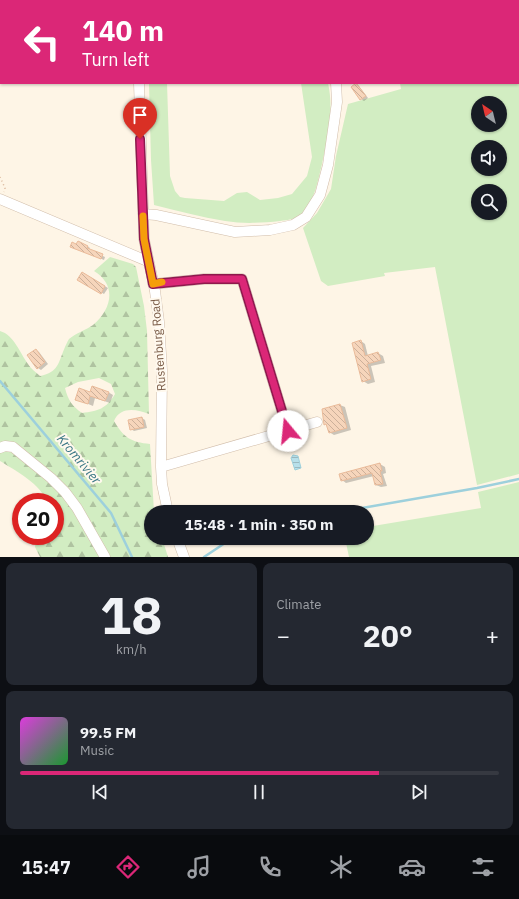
<!DOCTYPE html>
<html lang="en">
<head>
<meta charset="utf-8">
<style>
	body { margin:0; font-family:"IBM Plex Sans",sans-serif; background:#242831; color:#f1f3f6; height:100vh; display:flex; flex-direction:column; font-size:15px; white-space:nowrap }
	* { box-sizing:border-box; margin:0 }
	p { font-size:13px; color:#9ea1a6 }
	.icon { flex:none; width:22px; height:22px; fill:none; stroke:currentColor; stroke-width:2; stroke-linecap:round; stroke-linejoin:round }
	.map { position:relative; height:557px; overflow:hidden }
	.details { display:flex; flex-direction:column; gap:6px; padding:6px; background:#0d0f14; flex:1 }
	.details>* { flex:none }
	.guide { position:absolute; left:0px; top:0px; width:519px; height:84px; box-shadow:0 1px 3px #0004; background:#db2777; color:#fff; overflow:hidden }
	.needle { width:26px; rotate:325deg }
	.fabs { position:absolute; left:471px; top:96px; display:grid; gap:8px }
	.fabs a { display:grid; place-items:center; width:36px; height:36px; border-radius:50%; background:#171b24; box-shadow:0 1px 3px #0004; font-size:20px }
	.speed { position:absolute; left:12px; top:493px; display:flex; gap:8px; font-size:20px; font-weight:700; text-align:center }
	.speed>* { display:grid; place-content:center; width:52px; height:52px; border-radius:50%; background:#171b24; box-shadow:0 1px 3px #0004; line-height:1 }
	.speed .limit { border:6px solid #d22; background:#fff; color:#111 }
	.pin { position:absolute; display:grid; place-items:center; width:34px; height:34px; color:#fff; margin:-41px -17px; border-radius:50% 50% 50% 0; rotate:-45deg; box-shadow:0 0 4px #0007 }
	.pin .icon { rotate:45deg }
	.me { position:absolute; width:44px; margin:-22px; rotate:343deg; stroke-linejoin:round; filter:drop-shadow(0 0 3px #0008) }
	.turn { display:flex; align-items:center; gap:14px; height:84px; padding:0 16px; font-size:18px }
	.turn .icon { width:52px; height:52px; stroke-width:2.5 }
	.turn b { display:block; font-size:28px; line-height:34px }
	.big { font-size:30px; font-weight:800; line-height:1.1 }
	.details .widget { flex:1; display:flex; flex-direction:column; justify-content:center; gap:6px; min-width:0; padding:0 14px; border-radius:8px; background:#242831 }
	.details .dial { align-items:center; gap:0 }
	.dial b { font-size:52px; line-height:1 }
	.song { display:flex; align-items:center; gap:12px }
	.cover { width:48px; height:48px; border-radius:6px; background:linear-gradient(135deg,hsl(300 70% 55%),hsl(130 70% 35%)) }
	.played { height:4px; border-radius:2px; background:linear-gradient(90deg,#db2777 75%,#363941 75%) }
	.keys { display:flex; justify-content:space-around; direction:ltr }
	.heat { display:flex; justify-content:space-between; align-items:center; font-size:22px; direction:ltr }
	.details .tiles { flex:1; display:grid; gap:6px; grid-template-columns:1fr 1fr }
	.widget:last-child { grid-column:span 2 }
	.trip { position:absolute; left:144px; top:505px; width:230px; height:40px; border-radius:20px; background:#171b24; box-shadow:0 1px 3px #0004; font-weight:800; line-height:40px; text-align:center }
	.menu { display:flex; height:64px; justify-content:space-around; align-items:center; background:#090b0e; color:#9ea1a6 }
	.menu .icon { width:28px; height:28px }
	.menu .current { color:#db2777 }
	.menu b { font-size:18px; color:#f1f3f6 }
	.map>svg:first-child { display:block }
	.green { fill:#d2edc2; fill-rule:evenodd }
	.forest { fill:url(#forest-firs); fill-rule:evenodd }
	.water { fill:url(#water-rules); stroke:#9dd0dc }
	.shadow { fill:#0003 }
	.lines { fill:none; stroke-linecap:round; stroke-linejoin:round }
	.stream { stroke:#9dd0dc; stroke-width:2.5 }
	.building { fill:url(#building-back-hatch); stroke:#eabb9a }
	.minor-casing { stroke:#d1bdaa; stroke-width:11 }
	.path { stroke:#dbb89d; stroke-width:1.5; stroke-dasharray:1 3; stroke-linecap:butt }
	.minor { stroke:#fff; stroke-width:10 }
	.route-casing { stroke:#8e194d; stroke-width:10 }
	.route { stroke:#db2777; stroke-width:7 }
	.slow { stroke:#f59e0b; stroke-width:7 }
	.labels { text-anchor:middle; dominant-baseline:central; stroke-width:4; stroke-linejoin:round; paint-order:stroke }
	.street-label { font-size:12px; fill:#7a5c48; stroke:#fff9ee }
	.water-label { font-size:13px; font-style:italic; fill:#3d7887; stroke:#fff9ee }
</style>
</head>
<body>
<div class="map">
<svg width="519" height="557" viewBox="0 0 519 557">
	<defs>
		<pattern id="forest-firs" width="22" height="20" patternUnits="userSpaceOnUse"><rect width="22" height="20" fill="#d2edc2"/><path d="M5 1l3.5 6h-7zM16 11l3.5 6h-7z" fill="#afc3a0"/></pattern>
		<pattern id="water-rules" width="6" height="5" patternUnits="userSpaceOnUse"><rect width="6" height="5" fill="#b8e0ea"/><path d="M0 2.5h6" fill="none" stroke="#9bb9c0"/></pattern>
		<pattern id="building-back-hatch" width="6" height="6" patternUnits="userSpaceOnUse"><rect width="6" height="6" fill="#f6d5bb"/><path d="M-1 5l2 2M0 0l6 6M5-1l2 2" fill="none" stroke="#ccb09a"/></pattern>
	</defs>
	<rect width="100%" height="100%" fill="#fef5e6"/>
	<path class="green" d="M59,0h68v1h-67z
		M300,0h219v474l-42,11 -42,-218 -51,6 1,3 -57,10 -7,-5 -18,-53 14,-15 14,-24 5,-33 12,-52 53,-15 -1,-6h118v-82h-219zM478,103h22v22h-22zM478,147h22v22h-22zM478,191h22v22h-22z
		M149,83h18l3,93 5,15 5,6 5,1 39,3 13,-8 10,-1 13,8 18,-2 14,-4 15,-18 5,-19 -11,-74h27c6,27 0,54 -6,81 -4,16 -7,35 -18,48 -5,7 -16,8 -24,9 -18,2 -37,3 -55,0 -24,-4 -47,-10 -71,-16l-3,-45z
		M519,482v75h-170l-4,-19h22v-11l114,-19 -3,-16z"/>
	<path class="forest" d="M110,257l23,7 3,3 8,39 3,25 2,83c-12,-5 -29,-8 -35,7 10,17 17,21 36,23l4,68h-3v26h11l6,19h-128l-5,-10 2,-11h18v-34h-9c-2,-16 -33,-33 -46,-41v-130c14,4 20,22 28,33 3,5 8,8 12,12 19,-4 18,-13 25,-29 1,-2 2,-5 4,-8 7,-6 17,-9 24,-14 19,-16 24,-40 1,-54zM99,378l12,6 4,10c-9,15 -17,17 -33,19 -10,-7 -14,-13 -17,-25l13,-6z"/>
	<path class="water" d="M293,455l5,1 3,12 -6,2 -4,-12z"/>
	<path class="shadow" d="M356,84l3,2 9,12 -4,3 -3,-2z
		M87,246l3,2 -1,2 16,7 -1,3 -29,-12z
		M82,273l26,15 -4,6 -26,-15z
		M361,341l4,3 3,12 10,-3 5,3 2,7 -14,3 4,16 -7,2 -5,-3z
		M36,350l3,2 9,12 -7,6 -3,-2z
		M108,392l5,3 -3,8 -15,-5 -2,8 -17,-7 15,-6z
		M340,405l5,2 6,23 -17,5 -5,-3 -2,-7 -2,-1 -2,-14z
		M142,418l3,2 2,8 -13,3 -3,-2z
		M380,464l5,3 1,6 -3,1 4,12 -6,1 -5,-2 -2,-9 -28,7 -4,-3z"/>
	<g class="lines">
		<path class="stream" d="M0,381l111,132 21,44
			M339,512l138,-24 42,-9
			M204,557l24,-16 10,-3"/>
	</g>
	<path class="building" d="M356,83l10,13 -6,4 -9,-13z
		M78,241l10,5 -1,2 16,6 -2,5 -31,-12 2,-5 4,2z
		M82,272l23,14 -4,8 -24,-14z
		M361,340l4,16 13,-4 3,8 -14,4 4,15 -9,3 -10,-39z
		M36,349l9,13 -8,7 -10,-14z
		M92,386l17,6 -4,9 -15,-5 -2,8 -13,-4 4,-12 11,4z
		M340,404l7,24 -18,5 -3,-9 -2,1 -2,-16z
		M142,417l2,10 -14,3 -2,-10z
		M380,463l2,8h-2l3,13 -8,1 -3,-12 -31,8 -2,-7z"/>
	<g class="lines">
		<defs>
			<path id="minor" d="M57,0v1
				M139,0v1
				M139,83l5,156 11,52 4,31 3,49 -1,96 1,17 6,28
				M0,199l147,62
				M143,214l13,1 79,17 35,-2 23,-5 13,-8 14,-22 8,-30 9,-63 -1,-19
				M153,284l51,-5h38l46,152
				M0,448l5,-2 8,1 38,31 14,14 12,16 28,49
				M161,467l156,-45
				M177,538l7,19"/>
		</defs>
		<use href="#minor" class="minor-casing"/>
		<path class="path" d="M0,177l5,11 -1,4"/>
		<use href="#minor" class="minor"/>
	</g>
	<g class="lines">
		<defs>
			<path id="route" d="M140,139l4,100 9,45 51,-5h38l46,152"/>
		</defs>
		<use href="#route" class="route-casing"/>
		<use href="#route" class="route"/>
		<path class="slow" d="M143,216l1,23 9,45 9,-2"/>
	</g>
	<g class="labels">
		<g class="street-label">
			<text transform="translate(158 345) rotate(-94)">Rustenburg Road</text>
		</g>
		<g class="water-label">
			<text transform="translate(79 459) rotate(50)">Kromrivier</text>
		</g>
	</g>
</svg>
<div class="fabs">
<a><svg class="needle" viewBox="-14 -14 28 28"><path d="M0-13l5 13h-10z" fill="#e53935"/><path d="M0 13l5-13h-10z" fill="#9ea1a6"/></svg></a>
<a><svg class="icon" aria-label="sound" viewBox="0 0 24 24"><path d="M4 9h4l5-4v14l-5-4H4zM17 9q2 3 0 6"/></svg></a>
<a><svg class="icon" aria-label="search" viewBox="0 0 24 24"><circle cx="10" cy="10" r="6"/><path d="M15 15l6 6"/></svg></a>
</div>
<div class="speed"><div class="limit">20</div></div>
<div class="pin" style="left:140px;top:139px;background:#d93025"><svg class="icon" aria-label="arrive" viewBox="0 0 24 24"><path d="M6 21V4h12l-3 4 3 4H6"/></svg></div>
<svg class="me" style="left:288px;top:431px" viewBox="-20 -20 40 40"><circle r="19" fill="#fff"/><path d="M0-13L10 11 0 6-10 11z" fill="#db2777"/></svg>
<div class="trip">15:48 · 1 min · 350 m</div>
<div class="guide">
<div class="turn"><svg class="icon" aria-label="left" viewBox="0 0 24 24"><path d="M17 20v-9H6M10 6l-5 5 5 5"/></svg><div><b>140 m</b>Turn left</div></div>
</div>
</div>
<section class="details">
<div class="tiles">
<div class="widget dial"><b>18</b><p>km/h</p></div>
<div class="widget"><p>Climate</p>
<div class="heat"><a>−</a><b class="big">20°</b><a>+</a></div>
</div>
<div class="widget">
<div class="song"><i class="cover"></i><div><b>99.5 FM</b><p>Music</p></div></div>
<div class="played"></div>
<div class="keys"><svg class="icon" aria-label="previous" viewBox="0 0 24 24"><path d="M18 5L8 12l10 7zM5 5v14"/></svg><svg class="icon" aria-label="pause" viewBox="0 0 24 24"><path d="M8 5v14M16 5v14"/></svg><svg class="icon" aria-label="next" viewBox="0 0 24 24"><path d="M6 5l10 7-10 7zM19 5v14"/></svg></div>
</div>
</div>
</section>
<nav class="menu">
<b>15:47</b>
<svg class="icon current" aria-label="directions" viewBox="0 0 24 24"><path d="M12 3l9 9-9 9-9-9zM9 14v-3h6M13 9l2 2-2 2"/></svg>
<svg class="icon" aria-label="music" viewBox="0 0 24 24"><path d="M9 18V5l10-2v13"/><circle cx="6" cy="18" r="3"/><circle cx="16" cy="16" r="3"/></svg>
<svg class="icon" aria-label="phone" viewBox="0 0 24 24"><path d="M5 4h4l2 5-3 2q2 4 5 5l2-3 5 2v4C11 20 4 13 5 4z"/></svg>
<svg class="icon" aria-label="climate" viewBox="0 0 24 24"><path d="M12 3v18M4 7l16 10M4 17L20 7"/></svg>
<svg class="icon" aria-label="car" viewBox="0 0 24 24"><path d="M5 17H2v-5l4-1 3-4h7l3 4 3 1v5h-3M9 17h6M6 11h13"/><circle cx="7" cy="17" r="2"/><circle cx="17" cy="17" r="2"/></svg>
<svg class="icon" aria-label="filters" viewBox="0 0 24 24"><path d="M4 7h16M4 17h16"/><circle cx="9" cy="7" r="2"/><circle cx="15" cy="17" r="2"/></svg>
</nav>
</body>
</html>
